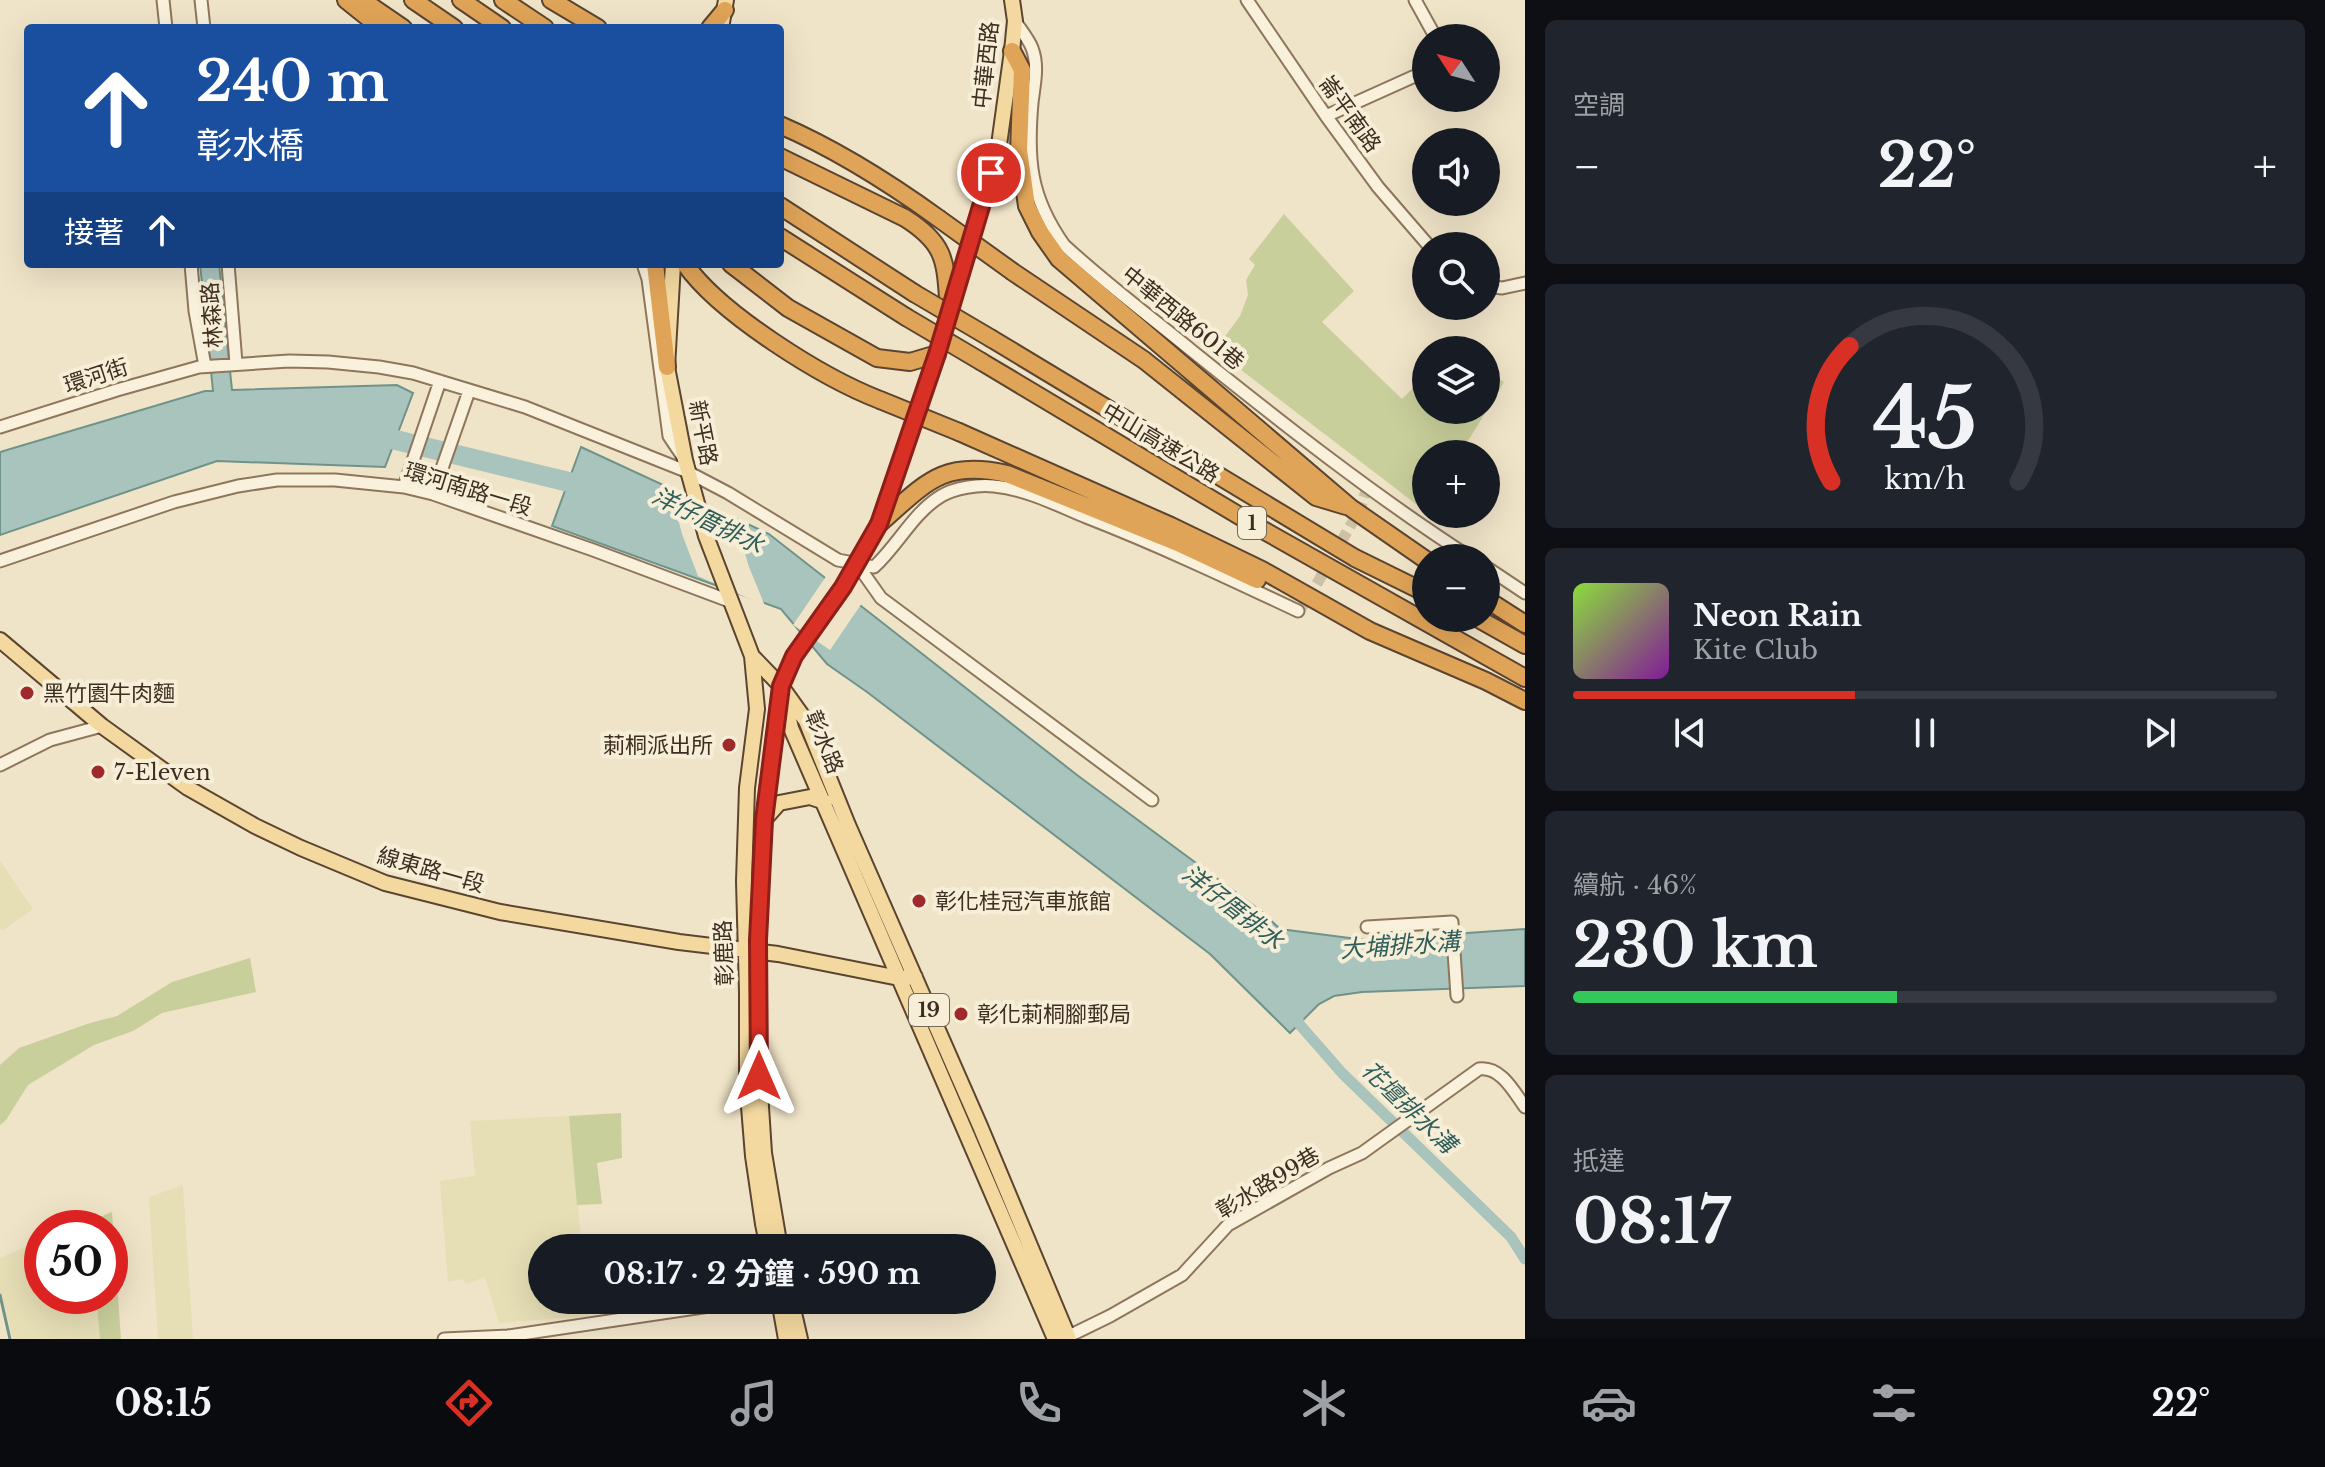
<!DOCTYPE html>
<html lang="zh-TW">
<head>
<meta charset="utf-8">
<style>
	body { margin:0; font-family:"Libre Baskerville","Noto Sans TC",serif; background:#20242c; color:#f1f3f6; height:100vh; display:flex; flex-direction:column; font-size:30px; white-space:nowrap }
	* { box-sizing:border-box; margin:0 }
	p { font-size:26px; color:#9ea1a6 }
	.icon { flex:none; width:44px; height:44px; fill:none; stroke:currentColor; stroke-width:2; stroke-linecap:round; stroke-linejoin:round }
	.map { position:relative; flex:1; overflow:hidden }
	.details { display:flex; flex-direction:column; gap:20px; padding:20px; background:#0d0f14; width:800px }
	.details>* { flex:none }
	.guide { position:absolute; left:24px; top:24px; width:760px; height:244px; border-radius:8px; box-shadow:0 8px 32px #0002; background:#1a4fa0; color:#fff; overflow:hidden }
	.needle { width:52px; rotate:306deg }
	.fabs { position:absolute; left:1412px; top:24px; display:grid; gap:16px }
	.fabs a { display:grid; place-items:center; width:88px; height:88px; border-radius:50%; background:#171b24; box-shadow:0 8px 32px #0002; font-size:40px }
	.speed { position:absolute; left:24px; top:1210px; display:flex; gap:16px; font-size:40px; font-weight:700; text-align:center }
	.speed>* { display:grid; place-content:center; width:104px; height:104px; border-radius:50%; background:#171b24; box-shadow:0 8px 32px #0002; line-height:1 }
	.speed .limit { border:12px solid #d22; background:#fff; color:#111 }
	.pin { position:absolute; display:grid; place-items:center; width:68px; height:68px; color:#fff; margin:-34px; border:4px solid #fff; border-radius:50%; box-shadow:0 2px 8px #0007 }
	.me { position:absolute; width:88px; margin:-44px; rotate:0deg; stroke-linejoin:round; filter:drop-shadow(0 0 6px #0008) }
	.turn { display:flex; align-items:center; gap:28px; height:168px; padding:0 40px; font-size:36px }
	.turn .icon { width:104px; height:104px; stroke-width:2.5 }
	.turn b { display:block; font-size:56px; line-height:68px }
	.then { display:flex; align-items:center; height:76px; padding:0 40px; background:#0003; gap:16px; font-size:30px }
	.big { font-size:60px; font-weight:700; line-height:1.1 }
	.details .tile { flex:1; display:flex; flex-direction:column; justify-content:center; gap:12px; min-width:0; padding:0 28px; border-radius:12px; background:#20242c }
	.details .dial { align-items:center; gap:0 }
	.dial svg { height:208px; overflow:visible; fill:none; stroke:#363941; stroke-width:7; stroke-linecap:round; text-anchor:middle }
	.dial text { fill:#f1f3f6; stroke:none }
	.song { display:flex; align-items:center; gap:24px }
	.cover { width:96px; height:96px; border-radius:12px; background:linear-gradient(135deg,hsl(90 70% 55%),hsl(290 70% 35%)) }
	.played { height:8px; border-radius:4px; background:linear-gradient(90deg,#d93025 40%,#363941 40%) }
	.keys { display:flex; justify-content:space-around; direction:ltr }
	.heat { display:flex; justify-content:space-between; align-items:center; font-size:44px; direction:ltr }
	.charge { height:12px; border-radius:6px; background:linear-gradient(90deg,#34c759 46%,#363941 0) }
	.trip { position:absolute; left:528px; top:1234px; width:468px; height:80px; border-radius:40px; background:#171b24; box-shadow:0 8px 32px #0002; font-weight:700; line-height:80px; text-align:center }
	.dock { display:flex; height:128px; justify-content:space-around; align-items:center; background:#090b0e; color:#9ea1a6 }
	.dock .icon { width:56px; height:56px }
	.dock .on { color:#d93025 }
	.dock b { font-size:36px; color:#f1f3f6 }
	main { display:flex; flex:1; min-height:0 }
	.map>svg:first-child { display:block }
	.farmland { fill:#e6deb5 }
	.green { fill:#c9cf9b }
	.water { fill:#a9c4bc; stroke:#6f938a; stroke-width:2 }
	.pier { fill:#f0e4c8 }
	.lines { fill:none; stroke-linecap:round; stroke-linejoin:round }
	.stream { stroke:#6f938a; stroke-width:3 }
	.canal { stroke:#a9c4bc; stroke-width:11 }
	.river { stroke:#a9c4bc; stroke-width:20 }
	.minor-tunnel { stroke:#ccc0a6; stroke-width:11; stroke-dasharray:11 5.5; stroke-linecap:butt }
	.minor-casing { stroke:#8d765c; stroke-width:15 }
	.major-casing { stroke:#5b4430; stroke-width:18 }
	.highway-casing { stroke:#5b4430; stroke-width:20 }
	.minor { stroke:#faf1dc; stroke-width:11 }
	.major { stroke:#f3d9a0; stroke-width:14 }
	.highway { stroke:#e0a458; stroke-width:16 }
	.highway-bridge-casing { stroke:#5b4430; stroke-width:20; stroke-linecap:butt }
	.highway-bridge { stroke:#e0a458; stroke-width:16 }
	.route-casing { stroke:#8d1f18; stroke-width:20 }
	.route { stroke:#d93025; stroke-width:14 }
	.poi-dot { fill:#9e2a2b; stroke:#f7eed8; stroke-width:3 }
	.labels { text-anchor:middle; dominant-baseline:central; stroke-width:8; stroke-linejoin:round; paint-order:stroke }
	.shield { fill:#f7eed8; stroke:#756857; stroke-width:2 }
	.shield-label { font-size:20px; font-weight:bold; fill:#3d2e20 }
	.street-label { font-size:22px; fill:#3d2e20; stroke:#f7eed8 }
	.poi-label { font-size:22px; fill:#3d2e20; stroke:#f7eed8; text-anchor:start }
	.water-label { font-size:24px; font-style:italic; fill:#2f5d5a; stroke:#f7eed8 }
</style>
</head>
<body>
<main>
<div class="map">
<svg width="1525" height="1339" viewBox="0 0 1525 1339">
	<rect width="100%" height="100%" fill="#f0e4c8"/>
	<path class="farmland" d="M0,861l33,48 -31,22 -2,-3z
		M569,1116l13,132h-40v52h45l1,16 -89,7 -14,-46 -19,7 -3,-5 -15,3 -8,-101 35,-5 -5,-55z
		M183,1185l10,154h-35l-9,-142z
		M42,1240v56h54l4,43h-87l-13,-48v-33z"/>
	<path class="green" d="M1284,214l70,77 -32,31 80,77 24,-24v35h60v-39l18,11 -44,72h-34l-1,57 -210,-161 25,-34 8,-21 -2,-15 9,-15 -6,-6z
		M250,958l6,34 -94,21 -29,18 -39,14 -66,40 -22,35 -6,5v-60l19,-17 71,-25 27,-7 55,-34z
		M621,1113l1,45 -25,5 5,41 -25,1 -8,-89z
		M112,1212l9,127h-21l-4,-43h14v-68h-20v-7z"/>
	<path class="water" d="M200,264h19l13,126 165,-5 16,8 -28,74 -168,-6 -217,74v-83l205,-61h8z
		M581,447l188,87 308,241 184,136 19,18 85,11 160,-11v57l-163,6 -28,4 -15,8 -29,29 -80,-79 -343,-262 -40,-28 -46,-55 -229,-83z"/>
	<path class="pier" d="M669,483l64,30 16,54 16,39 -67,-30 -16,-42z
		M827,575l35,28 -32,47 -37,-25z"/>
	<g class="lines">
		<path class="stream" d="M0,1295l10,44"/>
		<path class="canal" d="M1295,1013l5,12 42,48 169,164 14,22"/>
		<path class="river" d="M371,434l202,49 18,9"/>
		<path class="minor-tunnel" d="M1298,611l9,-10 53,-92 7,-21"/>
		<defs>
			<path id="minor" d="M163,0l3,28
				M201,0l3,28
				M1247,0l79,116 52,71 51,59
				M1415,0l21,38
				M1015,21c5,8 13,17 17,27 7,18 2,37 0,55 -5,57 -2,94 32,142 40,37 84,70 127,105 91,73 182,145 280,208
				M1326,116l100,-45
				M191,264l4,47 10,55
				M228,264l8,99
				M643,264l5,15 21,157 14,21
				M1486,286l16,2 23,-5
				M0,427l117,-37 82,-23 90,-6 39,1 51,5 34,6 112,34 163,65 40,21 110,67 36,7c24,-22 39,-54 67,-71 13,-8 38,-12 53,-10 32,3 63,19 92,31 72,28 142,61 212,94
				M404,487l36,-106
				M433,494l36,-103
				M0,561l174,-59 64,-16 39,-6h58l69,7 29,7 160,56 139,52
				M857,564l24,34 271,202
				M1486,567l39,26
				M0,765l50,-25 52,-14
				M1367,927l85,-5 5,74
				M444,1339l64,-3 242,-36
				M1063,1339l47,-23 72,-41 46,-50 101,-57 33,-15 117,-84c22,-3 35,23 46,38"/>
			<path id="major" d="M721,28l5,-28
				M673,264l-6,103 18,93 21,76 46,120 29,30 25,35 42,104 132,301 89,213
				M0,640l102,86 86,62 67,38 46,22 84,35 115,29 179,30 99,12 121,24 16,-1
				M752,656l5,53 -10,79 -3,93 3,112v89l6,74 10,68 5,24
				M783,694l8,34 264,611
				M764,820l15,-17 31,-6 15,5
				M780,1248l-16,-95 -5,-77 -1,-136 6,-120 17,-134 13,-30 49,-69 36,-63 58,-170 62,-209 13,-94 3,-30 -3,-21
				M779,1300l7,39
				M791,1300l9,39"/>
			<path id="highway" d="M346,0l35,28
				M362,0l41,28
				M413,0l41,28
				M461,0l41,28
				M503,0l42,28
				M551,0l47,28
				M710,28l15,-18
				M1012,51l10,19 -3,80 8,56 13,26 19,27 292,249 75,52
				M780,125c56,24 108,57 158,93
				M780,157l125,61c43,27 40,45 44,92
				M780,206l134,87
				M780,237l126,80
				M655,264l12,103
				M685,264c35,50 138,114 195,136
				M731,264l57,44 89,50 33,4 27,-8
				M1013,272l131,88 172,137 30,9
				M992,339l363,219 71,35
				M982,362l281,168 262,148
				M959,432l212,94 91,44 108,61 116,50 39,20
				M879,524c46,-40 63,-65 128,-50l171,69 79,37
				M1486,599l39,25
				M1477,618l48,27"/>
		</defs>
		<use href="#minor" class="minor-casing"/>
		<use href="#major" class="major-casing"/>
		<use href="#highway" class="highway-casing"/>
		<use href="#minor" class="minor"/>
		<use href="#major" class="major"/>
		<use href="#highway" class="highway"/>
		<defs>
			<path id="highway-bridge" d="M938,218l75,54
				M914,293l78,46
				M906,317l76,45
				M880,400l79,32"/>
		</defs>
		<use href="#highway-bridge" class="highway-bridge-casing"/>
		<use href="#highway-bridge" class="highway-bridge"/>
	</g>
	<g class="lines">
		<defs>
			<path id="route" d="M759,1076l-1,-136 6,-120 17,-134 13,-30 49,-69 36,-63 58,-170 54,-181"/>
		</defs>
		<use href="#route" class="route-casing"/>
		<use href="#route" class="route"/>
	</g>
	<g class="poi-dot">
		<circle cx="27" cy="693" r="8"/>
		<circle cx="729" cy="745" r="8"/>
		<circle cx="98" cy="772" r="8"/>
		<circle cx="919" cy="901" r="8"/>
		<circle cx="961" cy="1014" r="8"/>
	</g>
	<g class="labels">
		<g class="shield">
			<rect x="1238" y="507" width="28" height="32" rx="6"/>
			<rect x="909" y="994" width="40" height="32" rx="6"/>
		</g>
		<g class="shield-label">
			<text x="1252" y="523">1</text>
			<text x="929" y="1010">19</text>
		</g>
		<g class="street-label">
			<text transform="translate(986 65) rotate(-84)">中華西路</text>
			<text transform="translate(1350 114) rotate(54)">崙平南路</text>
			<text transform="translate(212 315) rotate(-94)">林森路</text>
			<text transform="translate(1183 318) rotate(39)">中華西路601巷</text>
			<text transform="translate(96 376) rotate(-18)">環河街</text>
			<text transform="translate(703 433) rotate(79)">新平路</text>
			<text transform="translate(1161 443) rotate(31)">中山高速公路</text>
			<text transform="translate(468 489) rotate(17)">環河南路一段</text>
			<text transform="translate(824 742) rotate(68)">彰水路</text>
			<text transform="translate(431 870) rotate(16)">線東路一段</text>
			<text transform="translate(724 953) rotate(-92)">彰鹿路</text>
			<text transform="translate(1268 1183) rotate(-31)">彰水路99巷</text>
		</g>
		<g class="poi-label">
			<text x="43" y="693">黑竹園牛肉麵</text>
			<text x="713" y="745" text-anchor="end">莿桐派出所</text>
			<text x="114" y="772">7-Eleven</text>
			<text x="935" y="901">彰化桂冠汽車旅館</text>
			<text x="977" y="1014">彰化莿桐腳郵局</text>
		</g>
		<g class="water-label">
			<text transform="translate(708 520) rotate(26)">洋仔厝排水</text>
			<text transform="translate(1233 907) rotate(38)">洋仔厝排水</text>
			<text transform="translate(1400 945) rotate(-4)">大埔排水溝</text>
			<text transform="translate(1409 1107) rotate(44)">花壇排水溝</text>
		</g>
	</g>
</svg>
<div class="fabs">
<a><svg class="needle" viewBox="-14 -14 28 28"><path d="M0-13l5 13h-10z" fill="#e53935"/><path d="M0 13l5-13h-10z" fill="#9ea1a6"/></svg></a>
<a><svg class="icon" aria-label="sound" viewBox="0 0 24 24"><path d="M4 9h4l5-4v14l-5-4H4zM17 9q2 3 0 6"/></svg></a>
<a><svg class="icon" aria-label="search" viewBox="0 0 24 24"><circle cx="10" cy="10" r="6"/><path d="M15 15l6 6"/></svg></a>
<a><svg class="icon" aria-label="layers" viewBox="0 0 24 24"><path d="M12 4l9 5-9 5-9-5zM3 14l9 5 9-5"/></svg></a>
<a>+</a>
<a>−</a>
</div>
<div class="speed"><div class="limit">50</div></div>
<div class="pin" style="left:991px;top:173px;background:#d93025"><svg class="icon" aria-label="arrive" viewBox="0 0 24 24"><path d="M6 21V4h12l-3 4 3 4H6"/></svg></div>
<svg class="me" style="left:759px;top:1076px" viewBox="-20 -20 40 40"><path d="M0-17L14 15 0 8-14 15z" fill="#d93025" stroke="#fff" stroke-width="4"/></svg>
<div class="trip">08:17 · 2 分鐘 · 590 m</div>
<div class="guide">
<div class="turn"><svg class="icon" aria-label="ahead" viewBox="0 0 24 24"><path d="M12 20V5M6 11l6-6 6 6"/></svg><div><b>240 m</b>彰水橋</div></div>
<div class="then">接著<svg class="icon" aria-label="ahead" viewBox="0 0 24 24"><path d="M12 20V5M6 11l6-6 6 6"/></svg></div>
</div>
</div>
<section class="details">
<div class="tile"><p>空調</p>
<div class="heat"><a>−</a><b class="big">22°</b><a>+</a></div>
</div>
<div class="tile dial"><svg viewBox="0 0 100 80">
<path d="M14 69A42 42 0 1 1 86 69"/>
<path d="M14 69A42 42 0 0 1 21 17" stroke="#d93025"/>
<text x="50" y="56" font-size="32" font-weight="700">45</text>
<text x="50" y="72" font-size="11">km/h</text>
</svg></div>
<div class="tile">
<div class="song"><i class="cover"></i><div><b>Neon Rain</b><p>Kite Club</p></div></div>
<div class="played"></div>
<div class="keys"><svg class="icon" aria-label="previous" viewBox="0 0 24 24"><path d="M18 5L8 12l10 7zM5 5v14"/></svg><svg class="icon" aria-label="pause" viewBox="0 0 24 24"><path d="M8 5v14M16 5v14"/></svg><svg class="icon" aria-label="next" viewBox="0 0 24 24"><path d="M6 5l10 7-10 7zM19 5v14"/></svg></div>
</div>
<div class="tile"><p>續航 · 46%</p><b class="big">230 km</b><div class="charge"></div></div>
<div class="tile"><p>抵達</p><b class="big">08:17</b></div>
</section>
</main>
<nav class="dock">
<b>08:15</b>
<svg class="icon on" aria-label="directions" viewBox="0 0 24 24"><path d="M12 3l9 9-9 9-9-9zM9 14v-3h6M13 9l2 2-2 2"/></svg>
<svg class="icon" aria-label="music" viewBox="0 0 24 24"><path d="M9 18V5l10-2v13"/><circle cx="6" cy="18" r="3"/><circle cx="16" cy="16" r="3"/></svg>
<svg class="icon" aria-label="phone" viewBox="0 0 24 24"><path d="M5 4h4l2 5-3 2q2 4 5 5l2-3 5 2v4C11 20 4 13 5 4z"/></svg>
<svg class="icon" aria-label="climate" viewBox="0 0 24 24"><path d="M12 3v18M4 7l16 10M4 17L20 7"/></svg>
<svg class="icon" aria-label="car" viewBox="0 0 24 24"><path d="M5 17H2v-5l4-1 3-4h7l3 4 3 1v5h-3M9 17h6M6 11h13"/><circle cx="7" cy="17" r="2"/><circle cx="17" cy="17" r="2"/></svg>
<svg class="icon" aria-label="filters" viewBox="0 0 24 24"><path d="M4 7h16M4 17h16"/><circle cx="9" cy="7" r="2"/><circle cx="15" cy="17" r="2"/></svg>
<b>22°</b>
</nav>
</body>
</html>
